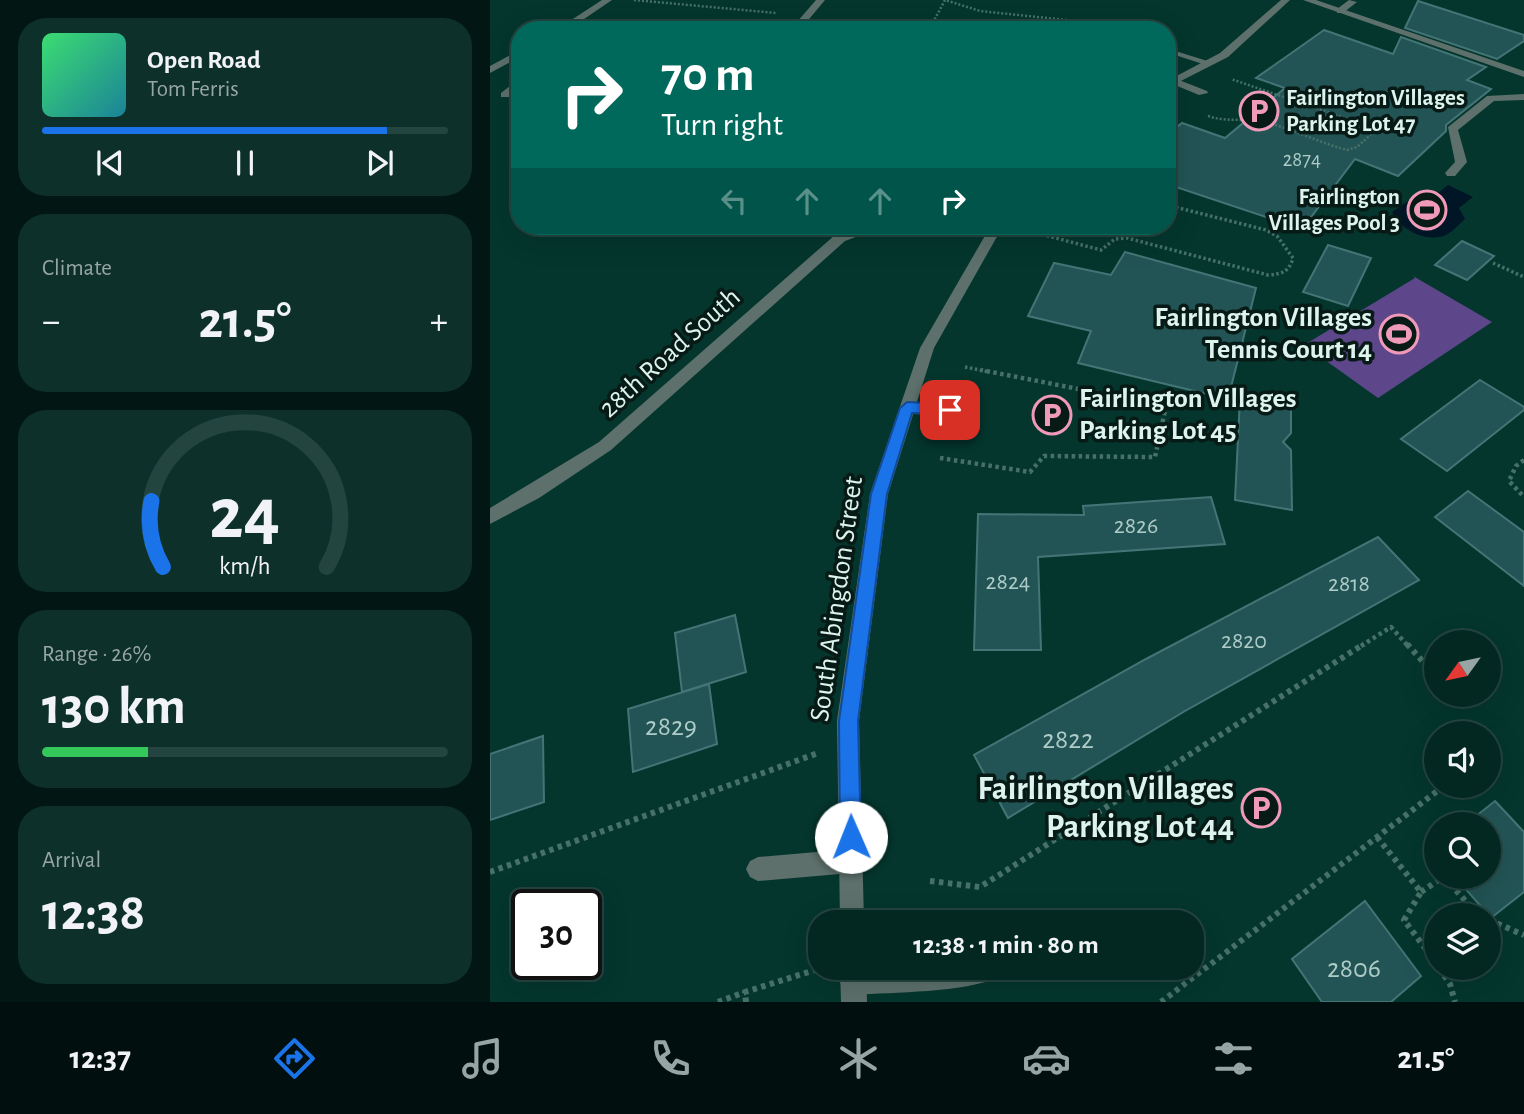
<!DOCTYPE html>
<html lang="en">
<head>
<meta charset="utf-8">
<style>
	body { margin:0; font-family:"Alegreya Sans",sans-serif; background:#0d302a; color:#f1f3f6; height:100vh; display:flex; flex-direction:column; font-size:26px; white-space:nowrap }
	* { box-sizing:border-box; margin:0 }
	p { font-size:23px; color:#97a6a5 }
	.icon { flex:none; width:38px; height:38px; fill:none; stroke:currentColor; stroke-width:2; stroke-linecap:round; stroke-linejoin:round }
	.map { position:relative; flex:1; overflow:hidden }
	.sheet { display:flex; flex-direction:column; gap:18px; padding:18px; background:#021613; width:490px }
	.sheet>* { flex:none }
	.banner { position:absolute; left:21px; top:21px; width:665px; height:214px; border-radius:28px; box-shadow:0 7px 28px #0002,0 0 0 2px #244440; background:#00695c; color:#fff; overflow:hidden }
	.needle { width:46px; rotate:237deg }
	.tools { position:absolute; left:934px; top:630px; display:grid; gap:14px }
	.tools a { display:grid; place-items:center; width:77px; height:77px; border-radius:50%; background:#032822; box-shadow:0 7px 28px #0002,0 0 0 2px #244440; font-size:35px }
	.speed { position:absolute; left:21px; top:889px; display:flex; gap:14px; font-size:35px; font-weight:700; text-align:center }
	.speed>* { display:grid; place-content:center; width:91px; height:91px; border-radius:50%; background:#032822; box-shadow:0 7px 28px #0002,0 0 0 2px #244440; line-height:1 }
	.speed .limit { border:4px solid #111; border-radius:10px; background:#fff; color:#111 }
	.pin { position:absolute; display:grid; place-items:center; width:60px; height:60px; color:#fff; margin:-30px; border-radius:14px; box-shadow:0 4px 10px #0006 }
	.me { position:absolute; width:77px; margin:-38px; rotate:359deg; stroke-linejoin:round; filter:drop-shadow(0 0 5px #0008) }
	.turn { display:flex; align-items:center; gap:24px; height:147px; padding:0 35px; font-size:32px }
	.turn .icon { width:91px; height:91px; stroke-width:2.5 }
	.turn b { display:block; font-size:49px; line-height:60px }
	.lanes { display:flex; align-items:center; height:66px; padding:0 35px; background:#0003; justify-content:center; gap:35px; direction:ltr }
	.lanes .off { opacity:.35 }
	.big { font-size:52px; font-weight:700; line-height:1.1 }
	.sheet .card { flex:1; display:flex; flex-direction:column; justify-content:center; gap:10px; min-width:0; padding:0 24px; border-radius:28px; background:#0d302a }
	.sheet .dial { align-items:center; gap:0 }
	.dial svg { height:182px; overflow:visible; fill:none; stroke:#244440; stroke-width:7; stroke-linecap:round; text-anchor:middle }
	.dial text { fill:#f1f3f6; stroke:none }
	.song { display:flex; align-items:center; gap:21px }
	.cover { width:84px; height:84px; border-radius:10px; background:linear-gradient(135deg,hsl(140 70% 55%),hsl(190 70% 35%)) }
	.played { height:7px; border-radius:4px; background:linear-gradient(90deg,#1a73e8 85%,#244440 85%) }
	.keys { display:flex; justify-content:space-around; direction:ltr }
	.heat { display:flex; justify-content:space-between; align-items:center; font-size:38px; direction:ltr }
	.charge { height:10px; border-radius:5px; background:linear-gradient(90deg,#34c759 26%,#244440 0) }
	.trip { position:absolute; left:318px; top:910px; width:396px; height:70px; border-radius:28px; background:#032822; box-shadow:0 7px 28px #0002,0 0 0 2px #244440; font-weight:700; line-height:70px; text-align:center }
	.dock { display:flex; height:112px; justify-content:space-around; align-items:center; background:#01100e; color:#97a6a5 }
	.dock .icon { width:49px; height:49px }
	.dock .active { color:#1a73e8 }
	.dock b { font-size:32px; color:#f1f3f6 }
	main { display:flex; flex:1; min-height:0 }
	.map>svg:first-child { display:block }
	.green { fill:#5d468a }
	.water { fill:#001525 }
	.building { fill:#235455; stroke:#447576; stroke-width:2 }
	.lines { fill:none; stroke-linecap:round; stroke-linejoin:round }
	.path-far3 { stroke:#477168; stroke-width:2.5; stroke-dasharray:2 2; stroke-linecap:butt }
	.path-far2 { stroke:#477168; stroke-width:3.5; stroke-dasharray:2.5 2.5; stroke-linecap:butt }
	.path-far1 { stroke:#477168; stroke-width:4.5; stroke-dasharray:3.5 3.5; stroke-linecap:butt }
	.path { stroke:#477168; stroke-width:6; stroke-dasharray:4.5 4.5; stroke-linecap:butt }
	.service { fill:#5d706b; fill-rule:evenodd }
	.minor { fill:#5d706b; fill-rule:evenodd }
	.tertiary { fill:#5d706b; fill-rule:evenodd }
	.route { fill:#1a73e8; stroke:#114b97; stroke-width:2 }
	.labels { text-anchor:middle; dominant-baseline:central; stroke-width:7; stroke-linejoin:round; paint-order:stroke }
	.far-number-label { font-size:21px; fill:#aeccc7 }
	.far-poi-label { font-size:23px; font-weight:bold; fill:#dcf4ed; stroke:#071a16; text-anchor:start }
	.number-label { font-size:24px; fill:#aeccc7 }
	.poi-label { font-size:28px; font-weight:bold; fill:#dcf4ed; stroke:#071a16; text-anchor:end }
	.street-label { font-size:28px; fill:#dcf4ed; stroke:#071a16 }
	.near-number-label { font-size:28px; fill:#aeccc7 }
	.near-poi-label { font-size:33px; font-weight:bold; fill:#dcf4ed; stroke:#071a16; text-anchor:end }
</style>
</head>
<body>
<main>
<section class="sheet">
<div class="card">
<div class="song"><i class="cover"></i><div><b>Open Road</b><p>Tom Ferris</p></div></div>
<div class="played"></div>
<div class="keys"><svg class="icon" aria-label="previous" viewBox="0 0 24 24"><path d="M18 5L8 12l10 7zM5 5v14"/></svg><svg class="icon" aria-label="pause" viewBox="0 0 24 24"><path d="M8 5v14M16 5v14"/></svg><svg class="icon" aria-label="next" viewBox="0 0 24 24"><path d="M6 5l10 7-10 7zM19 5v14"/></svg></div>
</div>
<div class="card"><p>Climate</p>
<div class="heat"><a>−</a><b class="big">21.5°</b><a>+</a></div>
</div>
<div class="card dial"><svg viewBox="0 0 100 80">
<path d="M14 69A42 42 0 1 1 86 69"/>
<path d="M14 69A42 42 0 0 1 9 40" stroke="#1a73e8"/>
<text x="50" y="56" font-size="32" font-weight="700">24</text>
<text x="50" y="72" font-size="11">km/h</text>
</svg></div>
<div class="card"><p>Range · 26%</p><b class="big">130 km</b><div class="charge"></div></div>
<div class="card"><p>Arrival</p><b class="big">12:38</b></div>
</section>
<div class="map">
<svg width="1034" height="1002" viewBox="0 0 1034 1002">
	<rect width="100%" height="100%" fill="#04362d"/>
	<path class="green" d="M923,276l79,46 -114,76 -74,-53 111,-67z"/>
	<path class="water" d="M958,185l25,12 -14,11 6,11c-6,5 -14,15 -22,17 -19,6 -43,-7 -51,-24l22,-15h19z"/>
	<path class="building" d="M928,1l106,34v6l-27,18 -92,-31z
		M834,30l69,24 8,-17 85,30 -19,13 24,9 -45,36v6l-48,45 -43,-17 -53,70 -135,-45v-49l15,-12 43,15 60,-50 -29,-10z
		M972,241l32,15 -27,24 -32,-15z
		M838,245l43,13 -23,48 -45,-14z
		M635,252l131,36 -28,111 -150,-36 13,-32 -63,-15 26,-53 57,12z
		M990,380l44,27v3l-77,61 -46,-32z
		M750,398l51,8v27l-8,9 8,8 1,60 -57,-10z
		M978,491l56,41v54l-89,-69z
		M721,497l14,47 -187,13 3,93h-67l4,-136 106,1 -1,-9z
		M888,537l41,43 -234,131 -177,107 -34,-63 172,-96z
		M245,615l11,57 -64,20 -7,-59z
		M219,684l8,60 -84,28 -5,-63z
		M53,736l1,66 -54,18v-66z
		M1005,801l29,31v60l-33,26 -36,-41h34v-53h-23z
		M875,901l56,75 -30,26h-69l-30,-43z"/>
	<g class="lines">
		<path class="path-far3" d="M144,0l142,13
			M439,30l16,-30 35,11 182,19
			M718,116c20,7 39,1 60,7 27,7 52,20 79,27l10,-3 20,-18 -146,-50"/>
		<path class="path-far2" d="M547,233l64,17 14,-11 12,-1 141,37c14,-1 21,-3 25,-17l-16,-22 -11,-6 -99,-25
			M1003,263l31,14
			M475,367l25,5"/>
		<path class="path-far1" d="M450,458l90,14 14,-16 111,1 11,-51 -185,-36
			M1034,460l-8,6 -7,15 15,16
			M871,646l30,-19 17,19"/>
		<path class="path" d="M917,644l30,33
			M887,837l44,55 -17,28 33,44
			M0,872l328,-119
			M954,877l34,38
			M440,881l50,6 384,-243
			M931,892l22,-15
			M999,920l35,15
			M949,968l11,16 5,18
			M228,1002l27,-10
			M256,1002l-1,-10 73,-23
			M671,1002l279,-213"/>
		<path class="service" d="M859,0l8,2 -14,11h-6v-4z
			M682,50l42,13 -5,3 -37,-12z
			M30,78v9l-11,10h-8v-4z
			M684,78l33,13 1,2 -9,2 -29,-12 -1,-2z
			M1034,94v6l-30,1 -36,29 9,32 -12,14h-8l-2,-3 10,-11 -7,-35 39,-31z
			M417,402l58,2 8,6c-7,9 -67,7 -74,-2z
			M361,849l8,4 4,8 -4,8 -8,4 -93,8 -8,-4 -4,-8 4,-8 8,-4z
			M382,968h132l-4,9c-38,16 -105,15 -147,18l-9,-4 -4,-9 4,-9z"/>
		<path class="minor" d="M112,0h10l-44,30h-12z
			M326,0h9l-25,30h-10z
			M791,0h9l-62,57 -61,31v-7l53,-28z
			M30,50v7l-30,16v-7z
			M376,226h19l-40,15 -234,209 -72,48 -49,26v-16l109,-66 236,-207z
			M440,226h73l-69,122 -46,146 -29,227 5,201h-24l-3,-201 33,-227 50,-146 66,-114 -50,-4z
			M350,968h26l1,34h-26z"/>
		<path class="tertiary" d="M813,0h13l208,71v6z"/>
	</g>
	<path class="route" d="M417,402l43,2 7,6 -7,5 -38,-2 -25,81 -29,227 3,116 -3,8 -7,3 -8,-3 -3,-8 -1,-116 32,-227 29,-86z"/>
	<defs>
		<symbol id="parking-ring" viewBox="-11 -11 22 22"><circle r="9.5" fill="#071a16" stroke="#ef9ab8" stroke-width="1.5"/><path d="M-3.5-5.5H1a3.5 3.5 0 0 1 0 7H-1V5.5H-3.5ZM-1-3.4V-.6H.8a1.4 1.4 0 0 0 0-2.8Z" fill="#ef9ab8"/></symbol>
		<symbol id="stadium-ring" viewBox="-11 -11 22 22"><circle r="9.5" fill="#071a16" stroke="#ef9ab8" stroke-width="1.5"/><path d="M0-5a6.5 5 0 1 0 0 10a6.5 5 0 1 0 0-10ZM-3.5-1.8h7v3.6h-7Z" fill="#ef9ab8"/></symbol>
	</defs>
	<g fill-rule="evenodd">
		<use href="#parking-ring" x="747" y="89" width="44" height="44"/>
		<use href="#stadium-ring" x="915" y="188" width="44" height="44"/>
		<use href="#stadium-ring" x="887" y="312" width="44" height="44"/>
		<use href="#parking-ring" x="540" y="393" width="44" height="44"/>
		<use href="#parking-ring" x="749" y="786" width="44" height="44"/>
	</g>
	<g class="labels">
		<g class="far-number-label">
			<text x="812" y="159">2874</text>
		</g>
		<g class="far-poi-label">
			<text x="796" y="98">Fairlington Villages<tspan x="796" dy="26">Parking Lot 47</tspan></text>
			<text x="910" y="197" text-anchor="end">Fairlington<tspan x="910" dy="26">Villages Pool 3</tspan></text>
		</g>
		<g class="number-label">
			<text x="646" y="526">2826</text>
			<text x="518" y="582">2824</text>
			<text x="859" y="584">2818</text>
			<text x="754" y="641">2820</text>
		</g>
		<g class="poi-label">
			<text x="882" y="318">Fairlington Villages<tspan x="882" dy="32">Tennis Court 14</tspan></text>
			<text x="589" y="399" text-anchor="start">Fairlington Villages<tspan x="589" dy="32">Parking Lot 45</tspan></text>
		</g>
		<g class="street-label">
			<text transform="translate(180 353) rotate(-42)">28th Road South</text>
			<text transform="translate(347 599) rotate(-82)">South Abingdon Street</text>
		</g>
		<g class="near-number-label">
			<text x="181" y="727">2829</text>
			<text x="578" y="740">2822</text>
			<text x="864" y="969">2806</text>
		</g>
		<g class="near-poi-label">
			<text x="744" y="789">Fairlington Villages<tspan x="744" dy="38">Parking Lot 44</tspan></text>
		</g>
	</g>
</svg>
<div class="tools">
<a><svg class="needle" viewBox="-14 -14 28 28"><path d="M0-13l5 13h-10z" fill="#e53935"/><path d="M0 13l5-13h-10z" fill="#97a6a5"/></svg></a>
<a><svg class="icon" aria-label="sound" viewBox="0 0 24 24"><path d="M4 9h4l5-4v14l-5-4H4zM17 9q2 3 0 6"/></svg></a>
<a><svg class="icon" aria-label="search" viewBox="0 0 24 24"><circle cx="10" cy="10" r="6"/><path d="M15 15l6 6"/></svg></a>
<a><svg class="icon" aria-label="layers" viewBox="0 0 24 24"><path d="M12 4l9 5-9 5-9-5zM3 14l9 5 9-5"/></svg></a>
</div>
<div class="speed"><div class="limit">30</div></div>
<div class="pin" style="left:460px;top:410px;background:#d93025"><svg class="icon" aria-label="arrive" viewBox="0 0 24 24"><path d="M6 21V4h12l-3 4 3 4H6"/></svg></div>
<svg class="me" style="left:361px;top:837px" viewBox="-20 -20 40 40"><circle r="19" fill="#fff"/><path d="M0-13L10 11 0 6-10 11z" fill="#1a73e8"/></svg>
<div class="trip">12:38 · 1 min · 80 m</div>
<div class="banner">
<div class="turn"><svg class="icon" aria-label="right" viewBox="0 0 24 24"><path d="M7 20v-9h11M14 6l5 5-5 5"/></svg><div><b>70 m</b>Turn right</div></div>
<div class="lanes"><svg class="icon off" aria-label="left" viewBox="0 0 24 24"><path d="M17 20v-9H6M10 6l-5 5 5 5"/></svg><svg class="icon off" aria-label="ahead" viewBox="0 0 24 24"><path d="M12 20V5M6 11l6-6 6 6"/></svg><svg class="icon off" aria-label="ahead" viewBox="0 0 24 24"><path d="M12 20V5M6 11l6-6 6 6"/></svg><svg class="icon" aria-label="right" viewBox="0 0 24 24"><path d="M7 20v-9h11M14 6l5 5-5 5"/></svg></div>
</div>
</div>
</main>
<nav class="dock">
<b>12:37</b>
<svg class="icon active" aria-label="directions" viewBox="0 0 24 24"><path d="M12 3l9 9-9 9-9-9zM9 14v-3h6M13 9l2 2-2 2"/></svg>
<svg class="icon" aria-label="music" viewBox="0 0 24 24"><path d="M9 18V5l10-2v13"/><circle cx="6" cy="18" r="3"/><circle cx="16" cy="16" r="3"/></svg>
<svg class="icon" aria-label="phone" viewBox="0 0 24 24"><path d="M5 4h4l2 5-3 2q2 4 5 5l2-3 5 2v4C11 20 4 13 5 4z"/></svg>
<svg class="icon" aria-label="climate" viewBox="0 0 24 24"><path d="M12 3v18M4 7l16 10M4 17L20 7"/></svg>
<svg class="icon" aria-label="car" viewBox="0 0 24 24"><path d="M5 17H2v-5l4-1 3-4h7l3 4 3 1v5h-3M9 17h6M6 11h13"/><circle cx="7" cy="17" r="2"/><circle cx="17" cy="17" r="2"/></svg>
<svg class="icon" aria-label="filters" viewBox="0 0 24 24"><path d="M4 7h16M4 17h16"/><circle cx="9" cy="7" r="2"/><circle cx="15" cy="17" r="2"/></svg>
<b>21.5°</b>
</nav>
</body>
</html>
